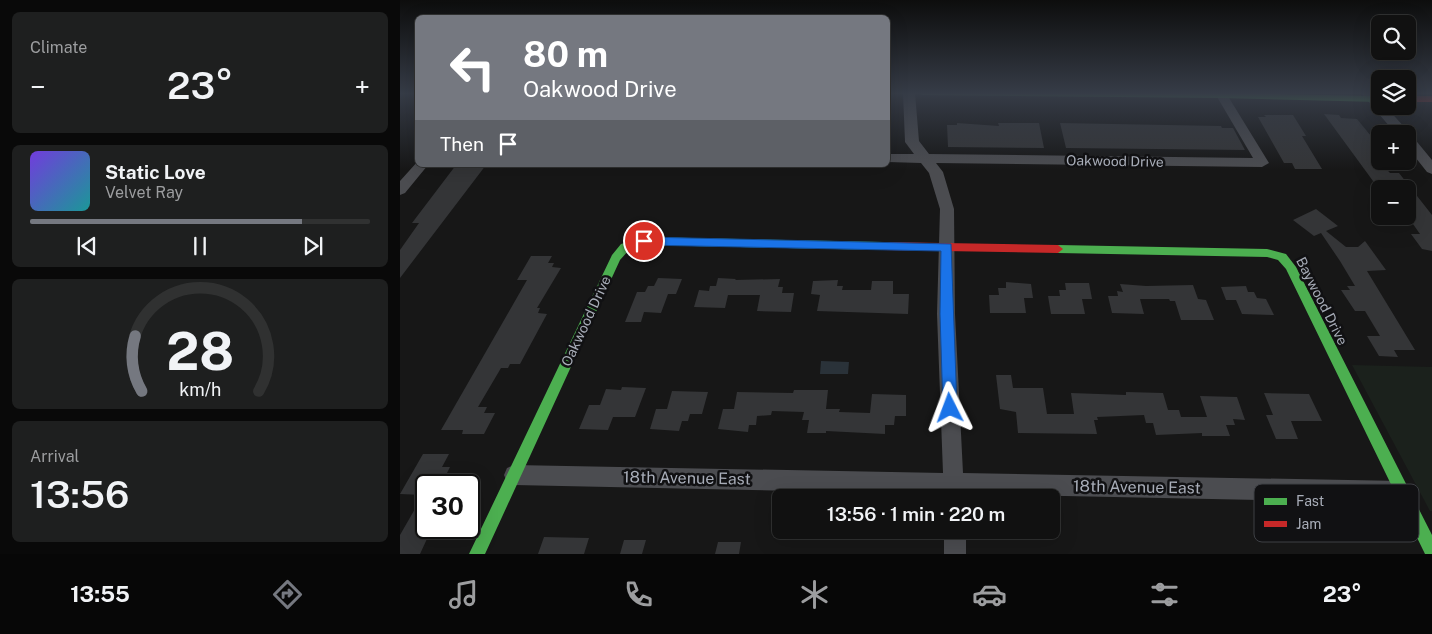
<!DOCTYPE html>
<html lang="en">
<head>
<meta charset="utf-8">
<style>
	body { margin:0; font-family:"Public Sans",sans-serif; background:#1e1f1f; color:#f1f3f6; height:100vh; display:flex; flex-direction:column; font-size:19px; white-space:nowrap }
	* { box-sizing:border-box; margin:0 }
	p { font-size:16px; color:#9c9d9f }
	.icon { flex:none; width:28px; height:28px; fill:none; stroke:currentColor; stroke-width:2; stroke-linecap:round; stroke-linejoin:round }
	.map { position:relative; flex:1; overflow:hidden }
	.sheet { display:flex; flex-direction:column; gap:12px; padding:12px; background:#090909; width:400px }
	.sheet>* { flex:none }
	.banner { position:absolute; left:15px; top:15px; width:475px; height:152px; border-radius:8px; box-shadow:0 5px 20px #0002,0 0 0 1px #303131; background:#757880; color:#fff; overflow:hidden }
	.buttons { position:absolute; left:971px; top:15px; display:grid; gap:10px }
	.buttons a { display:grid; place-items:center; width:45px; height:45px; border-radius:8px; background:#111; box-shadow:0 5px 20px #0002,0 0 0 1px #303131; font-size:25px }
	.speed { position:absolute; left:15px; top:474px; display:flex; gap:10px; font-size:25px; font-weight:700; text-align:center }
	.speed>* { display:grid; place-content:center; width:65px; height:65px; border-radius:50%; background:#111; box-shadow:0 5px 20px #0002,0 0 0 1px #303131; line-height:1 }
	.speed .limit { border:2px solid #111; border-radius:8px; background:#fff; color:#111 }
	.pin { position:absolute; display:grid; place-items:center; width:42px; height:42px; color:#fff; margin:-21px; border:2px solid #fff; border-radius:50%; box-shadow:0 1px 5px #0007 }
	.me { position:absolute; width:55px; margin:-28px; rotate:357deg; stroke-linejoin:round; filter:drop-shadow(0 0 4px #0008) }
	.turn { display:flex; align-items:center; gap:18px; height:105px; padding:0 25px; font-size:22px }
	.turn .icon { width:65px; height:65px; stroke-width:2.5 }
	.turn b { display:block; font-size:35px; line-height:42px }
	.then { display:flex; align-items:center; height:48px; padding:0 25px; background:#0003; gap:10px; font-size:19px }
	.big { font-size:38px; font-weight:600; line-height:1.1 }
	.sheet .tile { flex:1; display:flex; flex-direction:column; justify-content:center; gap:8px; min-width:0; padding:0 18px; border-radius:8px; background:#1e1f1f }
	.sheet .dial { align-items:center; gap:0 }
	.dial svg { height:130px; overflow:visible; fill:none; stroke:#303131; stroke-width:7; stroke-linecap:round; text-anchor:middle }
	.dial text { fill:#f1f3f6; stroke:none }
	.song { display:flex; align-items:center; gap:15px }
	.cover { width:60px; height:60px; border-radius:8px; background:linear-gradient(135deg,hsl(260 70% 55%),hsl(180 70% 35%)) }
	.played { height:5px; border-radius:2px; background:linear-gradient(90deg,#757880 80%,#303131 80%) }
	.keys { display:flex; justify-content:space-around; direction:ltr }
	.heat { display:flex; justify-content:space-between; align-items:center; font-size:28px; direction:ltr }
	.trip { position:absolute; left:372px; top:489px; width:288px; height:50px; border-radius:8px; background:#111; box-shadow:0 5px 20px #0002,0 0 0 1px #303131; font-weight:600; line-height:50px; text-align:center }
	.dock { display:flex; height:80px; justify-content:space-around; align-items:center; background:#070707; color:#9c9d9f }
	.dock .icon { width:35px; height:35px }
	.dock .on { color:#757880 }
	.dock b { font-size:22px; color:#f1f3f6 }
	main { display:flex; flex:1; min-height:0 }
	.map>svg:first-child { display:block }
	.green { fill:#1b211c }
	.water { fill:#2a3239 }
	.building { fill:#343537 }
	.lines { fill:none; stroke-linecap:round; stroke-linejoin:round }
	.street { fill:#4b4c50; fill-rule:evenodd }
	.fast { fill:#4caf50; fill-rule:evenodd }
	.jam { fill:#c62828; fill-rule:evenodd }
	.route { fill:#1a73e8; stroke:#114b97 }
	.labels { text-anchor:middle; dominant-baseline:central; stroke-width:5; stroke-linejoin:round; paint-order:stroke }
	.street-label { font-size:14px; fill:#a8adb8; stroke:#111113 }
	.near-street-label { font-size:16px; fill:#a8adb8; stroke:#111113 }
	.key { fill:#111113; stroke:#3e4045; stroke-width:1 }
	.key-label { font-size:14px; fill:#a8adb8 }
</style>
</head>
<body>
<main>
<section class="sheet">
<div class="tile"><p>Climate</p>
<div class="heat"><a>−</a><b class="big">23°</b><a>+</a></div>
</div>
<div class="tile">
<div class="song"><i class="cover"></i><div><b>Static Love</b><p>Velvet Ray</p></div></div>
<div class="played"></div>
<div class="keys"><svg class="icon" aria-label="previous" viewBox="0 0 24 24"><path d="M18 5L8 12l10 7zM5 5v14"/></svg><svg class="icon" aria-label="pause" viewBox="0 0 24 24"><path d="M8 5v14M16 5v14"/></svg><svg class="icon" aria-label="next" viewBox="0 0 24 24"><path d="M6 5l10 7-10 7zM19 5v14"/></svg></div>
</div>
<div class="tile dial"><svg viewBox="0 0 100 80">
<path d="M14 69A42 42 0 1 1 86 69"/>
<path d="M14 69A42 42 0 0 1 10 35" stroke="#757880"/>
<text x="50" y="56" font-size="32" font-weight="700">28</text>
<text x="50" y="72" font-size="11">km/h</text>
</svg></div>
<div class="tile"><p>Arrival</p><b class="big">13:56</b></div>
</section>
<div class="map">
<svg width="1032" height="554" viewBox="0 0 1032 554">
	<rect width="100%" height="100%" fill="#171717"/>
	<path class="green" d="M952,365l80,2v144h-2z"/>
	<path class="water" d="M421,361l28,1 -1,12h-28z"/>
	<path class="building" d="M924,114l15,1 2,3 16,1 14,17 9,12v14l10,11h9l33,42v36l-10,-2 -11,-15h9l-12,-17v-28h-27l-6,-8h-2z
		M864,115h29l13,21h-4l20,33h-27l-3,-6h-8l-26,-46h8z
		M557,123l42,3 -1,-3h41l5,25 -96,-1 -1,-22h10z
		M660,123l161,3 1,2h11l12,22 -179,-2z
		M56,165h30l-86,113v-28l19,-27h-7z
		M916,209l22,17 -12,5 20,16h12l7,-6 21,29 -19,1 48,79h-21l4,7 -19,-1 -12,-20h13l-15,-25h-10l-14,-21h9l-3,-4h8l-15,-25 -19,-28 -7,3 -21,-16z
		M131,256h21l-4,7h6l-2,4 9,1 -24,40h3l-2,5 9,1 -27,50h-10l-2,4h-7l-23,39h9l-3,6h11l-11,21h-22l1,-4h-22l86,-150h-10z
		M258,278l24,1 -6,15h-8l-7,19 -17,-1 -3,10h-16l12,-30h8l3,-6h6z
		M318,278l18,1 -1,1 45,-1 -2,8h5l-1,6h12l-3,19 -34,-1 3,-16h-32l-3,13 -31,-1 5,-17 10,1 1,-5h6z
		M438,280l-1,6h6l-1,4h29l1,-9h21v13h16l-1,20 -91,-3 3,-16 -9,-1 2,-13z
		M606,282l25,2 2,14h-9l2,15h-36l-1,-18h10l-1,-7h8z
		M665,283h24l3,16h-10l3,15h-34l-3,-18h12l-1,-6h7z
		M720,284l26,2 47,-1 5,14 8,1 8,20h-33l-6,-19h-5l-1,-2h-29l4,15 -32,-1 -4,-17h10l-1,-5 6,1z
		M846,286l2,6h6l3,6 9,1 8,16 -32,-1 -6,-14h-10l-5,-13z
		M596,375h15l2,13h30l4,26h27l-3,-21 55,2v-3l37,1 5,17h11l2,7h26l-7,-21 37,1 8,23 -12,-1 2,6h-9l4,11h-28v-3l-46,2 -3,-12h-7l-2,-8 -47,2 1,3h-4l3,14 -79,-1 -2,-21 -16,-3z
		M222,387l24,1 -11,29h-22l-5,13 -29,-1 10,-24h11l6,-16 15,1z
		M394,390h34l-2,19h14l-1,3 31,1 2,-19 34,1v21h-11l-1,9h-9v9l-59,-3v2h-19l2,-13h-7l2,-8 -32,-1 -1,4 -14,1 -1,9h-7l-1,7 -30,-3 5,-20h11l3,-17 56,1z
		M272,391l36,1 -6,22h-12l-2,7h-6l-3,10 -29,-2 6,-20h11z
		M864,393l45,1 13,27h-31l7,18h-22l-10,-24h7z
		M23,454h26l-7,13h8l-9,18h-15v43h6l-12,26h-20v-19l23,-40 -23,-1z
		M144,537l45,1 -5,16h-46z
		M224,540h22l-4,14h-22z
		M318,542h23l-2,12h-24z"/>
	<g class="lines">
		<path class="street" d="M503,93h12l4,48 10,13 324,4 -37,-63 2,-2h8l43,70 -7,4 -326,-4 7,9 11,37 1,105 8,159 438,8 7,4 4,7 -4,7 -7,4 -437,-9 1,4h-22v-4l-429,-9 -7,-3 -3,-7 3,-7 7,-3 429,8 -6,-159 3,-105 -11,-36 -8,-10 -33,-1v-8h26l-9,-12z
			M961,93h12l7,7v6h5l23,25v5l5,1 19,23v14l-5,-2 -19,-24v-14h-12z
			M18,161v4h10l-23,28 -5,2v-14z
			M544,530h22v24h-22z"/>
		<path class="fast" d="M518,93h305l157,3v6l-158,-4 -300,-3z
			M244,237l239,5 5,4 -5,4 -239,-5 -15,5 -9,10 -135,294h-16l143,-299 9,-11z
			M658,245l209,4 19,5 10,13 136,268v19h-7l-139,-285 -8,-9 -11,-3 -209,-4 -5,-4z"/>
		<path class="jam" d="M1008,96h24v6h-24z
			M483,242l175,3 5,4 -5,4 -175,-3 -5,-4z"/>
	</g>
	<linearGradient id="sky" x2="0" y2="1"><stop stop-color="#0d0d0d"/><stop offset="0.55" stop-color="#363c47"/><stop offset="1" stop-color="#363c47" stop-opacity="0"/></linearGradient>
	<rect width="1032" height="170" fill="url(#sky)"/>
	<path class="route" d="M244,237l307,7 6,164 -2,5 -5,1 -5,-1 -2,-5 -3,-94 1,-63 -297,-6 -5,-4z"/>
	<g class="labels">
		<g class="street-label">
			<text transform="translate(715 161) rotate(1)">Oakwood Drive</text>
			<text transform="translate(922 301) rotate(63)">Baywood Drive</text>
			<text transform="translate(186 321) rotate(-65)">Oakwood Drive</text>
		</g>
		<g class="near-street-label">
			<text transform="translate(287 478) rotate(1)">18th Avenue East</text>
			<text transform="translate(737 487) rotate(1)">18th Avenue East</text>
		</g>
	</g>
	<rect x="854" y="484" width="165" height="58" rx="8" class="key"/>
	<rect x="864" y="498" width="23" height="7" fill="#4caf50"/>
	<rect x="864" y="521" width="23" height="6" fill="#c62828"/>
	<g class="key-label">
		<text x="896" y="506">Fast</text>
		<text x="896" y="529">Jam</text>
	</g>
</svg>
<div class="buttons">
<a><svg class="icon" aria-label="search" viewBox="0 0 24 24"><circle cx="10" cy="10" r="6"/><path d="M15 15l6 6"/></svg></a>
<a><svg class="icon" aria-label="layers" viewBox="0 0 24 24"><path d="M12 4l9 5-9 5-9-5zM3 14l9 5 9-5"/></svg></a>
<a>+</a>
<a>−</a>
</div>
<div class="speed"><div class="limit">30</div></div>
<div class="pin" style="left:244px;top:241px;background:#d93025"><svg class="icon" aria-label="arrive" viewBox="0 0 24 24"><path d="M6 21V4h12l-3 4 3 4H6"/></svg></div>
<svg class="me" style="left:550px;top:408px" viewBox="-20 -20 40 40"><path d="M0-17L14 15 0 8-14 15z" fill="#1a73e8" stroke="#fff" stroke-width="4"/></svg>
<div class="trip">13:56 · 1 min · 220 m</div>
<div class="banner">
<div class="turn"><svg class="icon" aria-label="left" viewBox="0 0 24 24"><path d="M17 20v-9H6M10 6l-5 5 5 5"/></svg><div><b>80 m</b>Oakwood Drive</div></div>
<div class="then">Then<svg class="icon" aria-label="arrive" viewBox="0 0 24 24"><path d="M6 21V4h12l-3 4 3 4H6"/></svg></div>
</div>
</div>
</main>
<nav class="dock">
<b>13:55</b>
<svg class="icon on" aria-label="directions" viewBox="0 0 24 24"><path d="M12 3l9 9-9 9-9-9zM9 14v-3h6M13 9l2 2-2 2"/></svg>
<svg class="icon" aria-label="music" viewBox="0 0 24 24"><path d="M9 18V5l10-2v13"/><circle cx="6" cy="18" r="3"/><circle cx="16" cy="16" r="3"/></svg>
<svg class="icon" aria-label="phone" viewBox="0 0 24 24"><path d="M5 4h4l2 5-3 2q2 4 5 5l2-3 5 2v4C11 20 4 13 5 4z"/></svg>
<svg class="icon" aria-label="climate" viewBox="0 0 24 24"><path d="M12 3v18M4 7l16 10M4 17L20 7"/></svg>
<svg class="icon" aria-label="car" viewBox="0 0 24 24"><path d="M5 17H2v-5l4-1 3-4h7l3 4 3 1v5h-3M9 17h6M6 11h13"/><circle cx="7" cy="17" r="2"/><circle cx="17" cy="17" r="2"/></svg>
<svg class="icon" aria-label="filters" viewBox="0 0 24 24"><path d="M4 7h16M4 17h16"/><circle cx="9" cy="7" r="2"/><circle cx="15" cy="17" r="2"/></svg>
<b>23°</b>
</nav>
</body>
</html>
